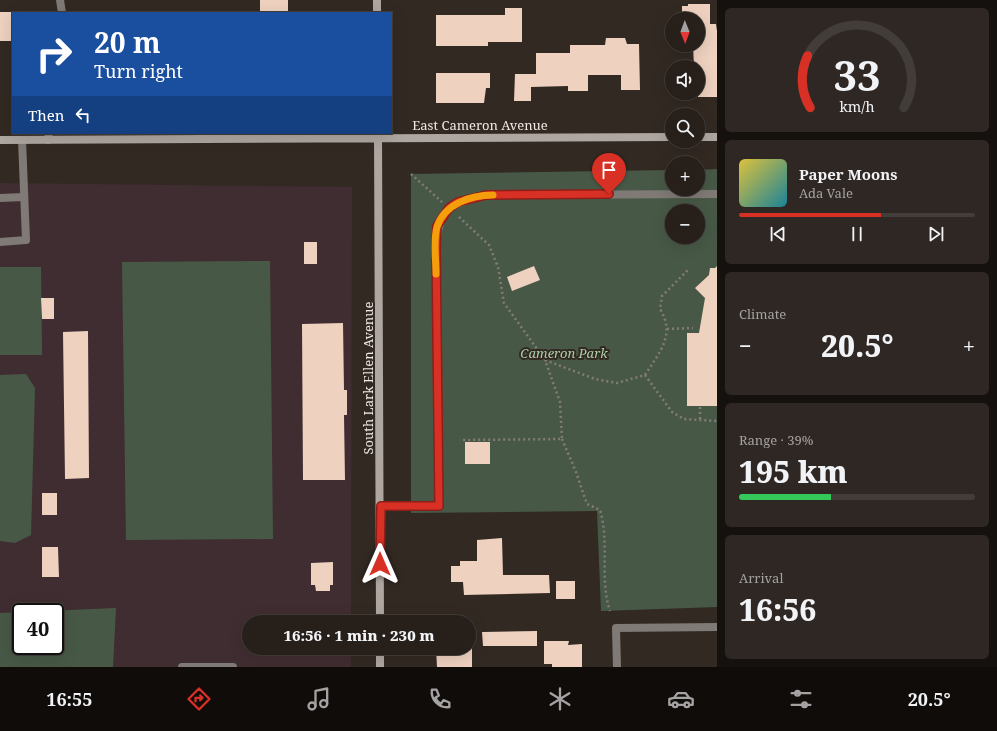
<!DOCTYPE html>
<html lang="en">
<head>
<meta charset="utf-8">
<style>
	body { margin:0; font-family:"Noto Serif",serif; background:#2e2723; color:#f1f3f6; height:100vh; display:flex; flex-direction:column; font-size:15px; white-space:nowrap }
	* { box-sizing:border-box; margin:0 }
	p { font-size:13px; color:#a4a2a2 }
	.icon { flex:none; width:22px; height:22px; fill:none; stroke:currentColor; stroke-width:2; stroke-linecap:round; stroke-linejoin:round }
	.map { position:relative; flex:1; overflow:hidden }
	.details { display:flex; flex-direction:column; gap:8px; padding:8px; background:#15110e; width:280px }
	.details>* { flex:none }
	.hud { position:absolute; left:12px; top:12px; width:380px; height:122px; border-radius:0px; box-shadow:0 4px 16px #0002,0 0 0 1px #423d39; background:#1a4fa0; color:#fff; overflow:hidden }
	.needle { width:26px; rotate:179deg }
	.controls { position:absolute; left:665px; top:12px; display:grid; gap:8px }
	.controls a { display:grid; place-items:center; width:40px; height:40px; border-radius:50%; background:#261f1a; box-shadow:0 4px 16px #0002,0 0 0 1px #423d39; font-size:20px }
	.speed { position:absolute; left:12px; top:603px; display:flex; gap:8px; font-size:20px; font-weight:700; text-align:center }
	.speed>* { display:grid; place-content:center; width:52px; height:52px; border-radius:50%; background:#261f1a; box-shadow:0 4px 16px #0002,0 0 0 1px #423d39; line-height:1 }
	.speed .limit { border:2px solid #111; border-radius:6px; background:#fff; color:#111 }
	.pin { position:absolute; display:grid; place-items:center; width:34px; height:34px; color:#fff; margin:-41px -17px; border-radius:50% 50% 50% 0; rotate:-45deg; box-shadow:0 0 4px #0007 }
	.pin .icon { rotate:45deg }
	.me { position:absolute; width:44px; margin:-22px; rotate:0deg; stroke-linejoin:round; filter:drop-shadow(0 0 3px #0008) }
	.turn { display:flex; align-items:center; gap:14px; height:84px; padding:0 16px; font-size:18px }
	.turn .icon { width:52px; height:52px; stroke-width:2.5 }
	.turn b { display:block; font-size:28px; line-height:34px }
	.then { display:flex; align-items:center; height:38px; padding:0 16px; background:#0003; gap:8px; font-size:15px }
	.big { font-size:30px; font-weight:800; line-height:1.1 }
	.details .widget { flex:1; display:flex; flex-direction:column; justify-content:center; gap:6px; min-width:0; padding:0 14px; border-radius:6px; background:#2e2723 }
	.details .dial { align-items:center; gap:0 }
	.dial svg { height:104px; overflow:visible; fill:none; stroke:#423d39; stroke-width:7; stroke-linecap:round; text-anchor:middle }
	.dial text { fill:#f1f3f6; stroke:none }
	.song { display:flex; align-items:center; gap:12px }
	.cover { width:48px; height:48px; border-radius:6px; background:linear-gradient(135deg,hsl(50 70% 55%),hsl(190 70% 35%)) }
	.played { height:4px; border-radius:2px; background:linear-gradient(90deg,#d93025 60%,#423d39 60%) }
	.keys { display:flex; justify-content:space-around; direction:ltr }
	.heat { display:flex; justify-content:space-between; align-items:center; font-size:22px; direction:ltr }
	.charge { height:6px; border-radius:3px; background:linear-gradient(90deg,#34c759 39%,#423d39 0) }
	.trip { position:absolute; left:242px; top:615px; width:234px; height:40px; border-radius:20px; background:#261f1a; box-shadow:0 4px 16px #0002,0 0 0 1px #423d39; font-weight:800; line-height:40px; text-align:center }
	.tab-bar { display:flex; height:64px; justify-content:space-around; align-items:center; background:#0f0c0a; color:#a4a2a2 }
	.tab-bar .icon { width:28px; height:28px }
	.tab-bar .current { color:#d93025 }
	.tab-bar b { font-size:18px; color:#f1f3f6 }
	main { display:flex; flex:1; min-height:0 }
	.map>svg:first-child { display:block }
	.education { fill:#402d32; fill-rule:evenodd }
	.green { fill:#475946; fill-rule:evenodd }
	.building { fill:#eed1bf }
	.lines { fill:none; stroke-linecap:round; stroke-linejoin:round }
	.path { stroke:#847b76; stroke-width:2.5; stroke-dasharray:2 3; stroke-linecap:butt }
	.lane { stroke:#7f7a76; stroke-width:8 }
	.street { stroke:#7f7a76; stroke-width:8 }
	.secondary { stroke:#aea6a0; stroke-width:8 }
	.route-casing { stroke:#8d1f18; stroke-width:10 }
	.route { stroke:#d93025; stroke-width:7 }
	.slow { stroke:#f59e0b; stroke-width:7 }
	.labels { text-anchor:middle; dominant-baseline:central; stroke-width:4; stroke-linejoin:round; paint-order:stroke }
	.street-label { font-size:13px; fill:#f0e9e5; stroke:#332923 }
	.park-label { font-size:13px; font-style:italic; fill:#aad0a6; stroke:#332923 }
</style>
</head>
<body>
<main>
<div class="map">
<svg width="717" height="667" viewBox="0 0 717 667">
	<rect width="100%" height="100%" fill="#332923"/>
	<path class="education" d="M0,183l352,4 -1,435h-102v26h102v19h-351zM21,612h34v34h-34z"/>
	<path class="green" d="M717,169v438l-116,4 -4,-100 -186,2v-339l261,-4v19h26v-19zM672,211h26v26h-26z
		M270,261l3,278 -147,1 -4,-278z
		M0,267h41l1,88h-42z
		M26,374l9,14 -4,147 -16,8 -15,-2v-166z
		M116,608l-3,59h-113v-54zM21,612h34v34h-34z"/>
	<path class="building" d="M260,0h28v13h-28z
		M688,4h22v20h6l1,7v66h-19v-30h-4l-1,-22h5v-26h-16v-13h6z
		M505,8h17v34h-34v4h-52v-31h69z
		M0,12h13v29h-13z
		M606,38h19l2,6h12l1,46h-19v-15h-33v16h-20v-5l-37,1v14h-17l1,-27h21v-21h34v-8h35z
		M436,73h54v15h-4l-2,15h-48z
		M304,242h13v22h-13z
		M534,266l6,14 -28,11 -5,-14z
		M717,266v140h-30v-73h12l6,-35 -10,-10 14,-13 1,-7h5z
		M41,298h13v21h-12z
		M343,323l1,67h3v25h-3l1,65h-42l-1,-156z
		M88,331l1,147 -24,1 -2,-147z
		M465,442h25v22h-25z
		M42,493h15v22h-15z
		M502,538l1,37h46l1,18 -86,2 -1,-13h-12v-16h9v-5h17v-21z
		M42,547h16l1,30h-17z
		M333,562v23h-3v6h-14l-1,-6h-4v-22z
		M556,581h19v18h-19z
		M537,631v15h-54l-1,-14z
		M544,641h25l-1,4 14,-1v23h-30v-3h-8z
		M436,648h36v19h-35z"/>
	<g class="lines">
		<path class="path" d="M411,174l31,28
			M459,217l30,28 9,22 6,36 41,57 15,42 2,37 -102,1
			M667,329l26,-1
			M545,360l50,19 22,4 28,-8c14,-22 31,-40 15,-66l2,-13 27,-27
			M645,375l27,37 12,7 33,2
			M700,407v14
			M562,439l14,33 11,32 13,6c10,33 -1,68 10,101"/>
		<path class="lane" d="M60,0l2,13
			M48,140l1,-7
			M0,198l24,-1
			M0,242l26,-2 -4,-100
			M381,506h58l-3,-260c3,-39 15,-42 50,-51l231,-1
			M182,667h51"/>
		<path class="street" d="M617,667l-1,-39 101,-1"/>
		<path class="secondary" d="M377,0v13
			M378,133l2,489
			M698,137h19
			M0,140l672,-3
			M380,667v-19"/>
	</g>
	<g class="lines">
		<defs>
			<path id="route" d="M380,564l1,-58h58l-3,-260 1,-20 12,-18 9,-6 28,-7 123,-1"/>
		</defs>
		<use href="#route" class="route-casing"/>
		<use href="#route" class="route"/>
		<path class="slow" d="M436,274c0,-15 -3,-33 1,-47 7,-23 34,-32 56,-32"/>
	</g>
	<g class="labels">
		<g class="street-label">
			<text x="480" y="125">East Cameron Avenue</text>
			<text transform="translate(368 378) rotate(-90)">South Lark Ellen Avenue</text>
		</g>
		<g class="park-label">
			<text x="564" y="353">Cameron Park</text>
		</g>
	</g>
</svg>
<div class="controls">
<a><svg class="needle" viewBox="-14 -14 28 28"><path d="M0-13l5 13h-10z" fill="#e53935"/><path d="M0 13l5-13h-10z" fill="#a4a2a2"/></svg></a>
<a><svg class="icon" aria-label="sound" viewBox="0 0 24 24"><path d="M4 9h4l5-4v14l-5-4H4zM17 9q2 3 0 6"/></svg></a>
<a><svg class="icon" aria-label="search" viewBox="0 0 24 24"><circle cx="10" cy="10" r="6"/><path d="M15 15l6 6"/></svg></a>
<a>+</a>
<a>−</a>
</div>
<div class="speed"><div class="limit">40</div></div>
<div class="pin" style="left:609px;top:194px;background:#d93025"><svg class="icon" aria-label="arrive" viewBox="0 0 24 24"><path d="M6 21V4h12l-3 4 3 4H6"/></svg></div>
<svg class="me" style="left:380px;top:564px" viewBox="-20 -20 40 40"><path d="M0-17L14 15 0 8-14 15z" fill="#d93025" stroke="#fff" stroke-width="4"/></svg>
<div class="trip">16:56 · 1 min · 230 m</div>
<div class="hud">
<div class="turn"><svg class="icon" aria-label="right" viewBox="0 0 24 24"><path d="M7 20v-9h11M14 6l5 5-5 5"/></svg><div><b>20 m</b>Turn right</div></div>
<div class="then">Then<svg class="icon" aria-label="left" viewBox="0 0 24 24"><path d="M17 20v-9H6M10 6l-5 5 5 5"/></svg></div>
</div>
</div>
<section class="details">
<div class="widget dial"><svg viewBox="0 0 100 80">
<path d="M14 69A42 42 0 1 1 86 69"/>
<path d="M14 69A42 42 0 0 1 12 29" stroke="#d93025"/>
<text x="50" y="56" font-size="32" font-weight="700">33</text>
<text x="50" y="72" font-size="11">km/h</text>
</svg></div>
<div class="widget">
<div class="song"><i class="cover"></i><div><b>Paper Moons</b><p>Ada Vale</p></div></div>
<div class="played"></div>
<div class="keys"><svg class="icon" aria-label="previous" viewBox="0 0 24 24"><path d="M18 5L8 12l10 7zM5 5v14"/></svg><svg class="icon" aria-label="pause" viewBox="0 0 24 24"><path d="M8 5v14M16 5v14"/></svg><svg class="icon" aria-label="next" viewBox="0 0 24 24"><path d="M6 5l10 7-10 7zM19 5v14"/></svg></div>
</div>
<div class="widget"><p>Climate</p>
<div class="heat"><a>−</a><b class="big">20.5°</b><a>+</a></div>
</div>
<div class="widget"><p>Range · 39%</p><b class="big">195 km</b><div class="charge"></div></div>
<div class="widget"><p>Arrival</p><b class="big">16:56</b></div>
</section>
</main>
<nav class="tab-bar">
<b>16:55</b>
<svg class="icon current" aria-label="directions" viewBox="0 0 24 24"><path d="M12 3l9 9-9 9-9-9zM9 14v-3h6M13 9l2 2-2 2"/></svg>
<svg class="icon" aria-label="music" viewBox="0 0 24 24"><path d="M9 18V5l10-2v13"/><circle cx="6" cy="18" r="3"/><circle cx="16" cy="16" r="3"/></svg>
<svg class="icon" aria-label="phone" viewBox="0 0 24 24"><path d="M5 4h4l2 5-3 2q2 4 5 5l2-3 5 2v4C11 20 4 13 5 4z"/></svg>
<svg class="icon" aria-label="climate" viewBox="0 0 24 24"><path d="M12 3v18M4 7l16 10M4 17L20 7"/></svg>
<svg class="icon" aria-label="car" viewBox="0 0 24 24"><path d="M5 17H2v-5l4-1 3-4h7l3 4 3 1v5h-3M9 17h6M6 11h13"/><circle cx="7" cy="17" r="2"/><circle cx="17" cy="17" r="2"/></svg>
<svg class="icon" aria-label="filters" viewBox="0 0 24 24"><path d="M4 7h16M4 17h16"/><circle cx="9" cy="7" r="2"/><circle cx="15" cy="17" r="2"/></svg>
<b>20.5°</b>
</nav>
</body>
</html>
